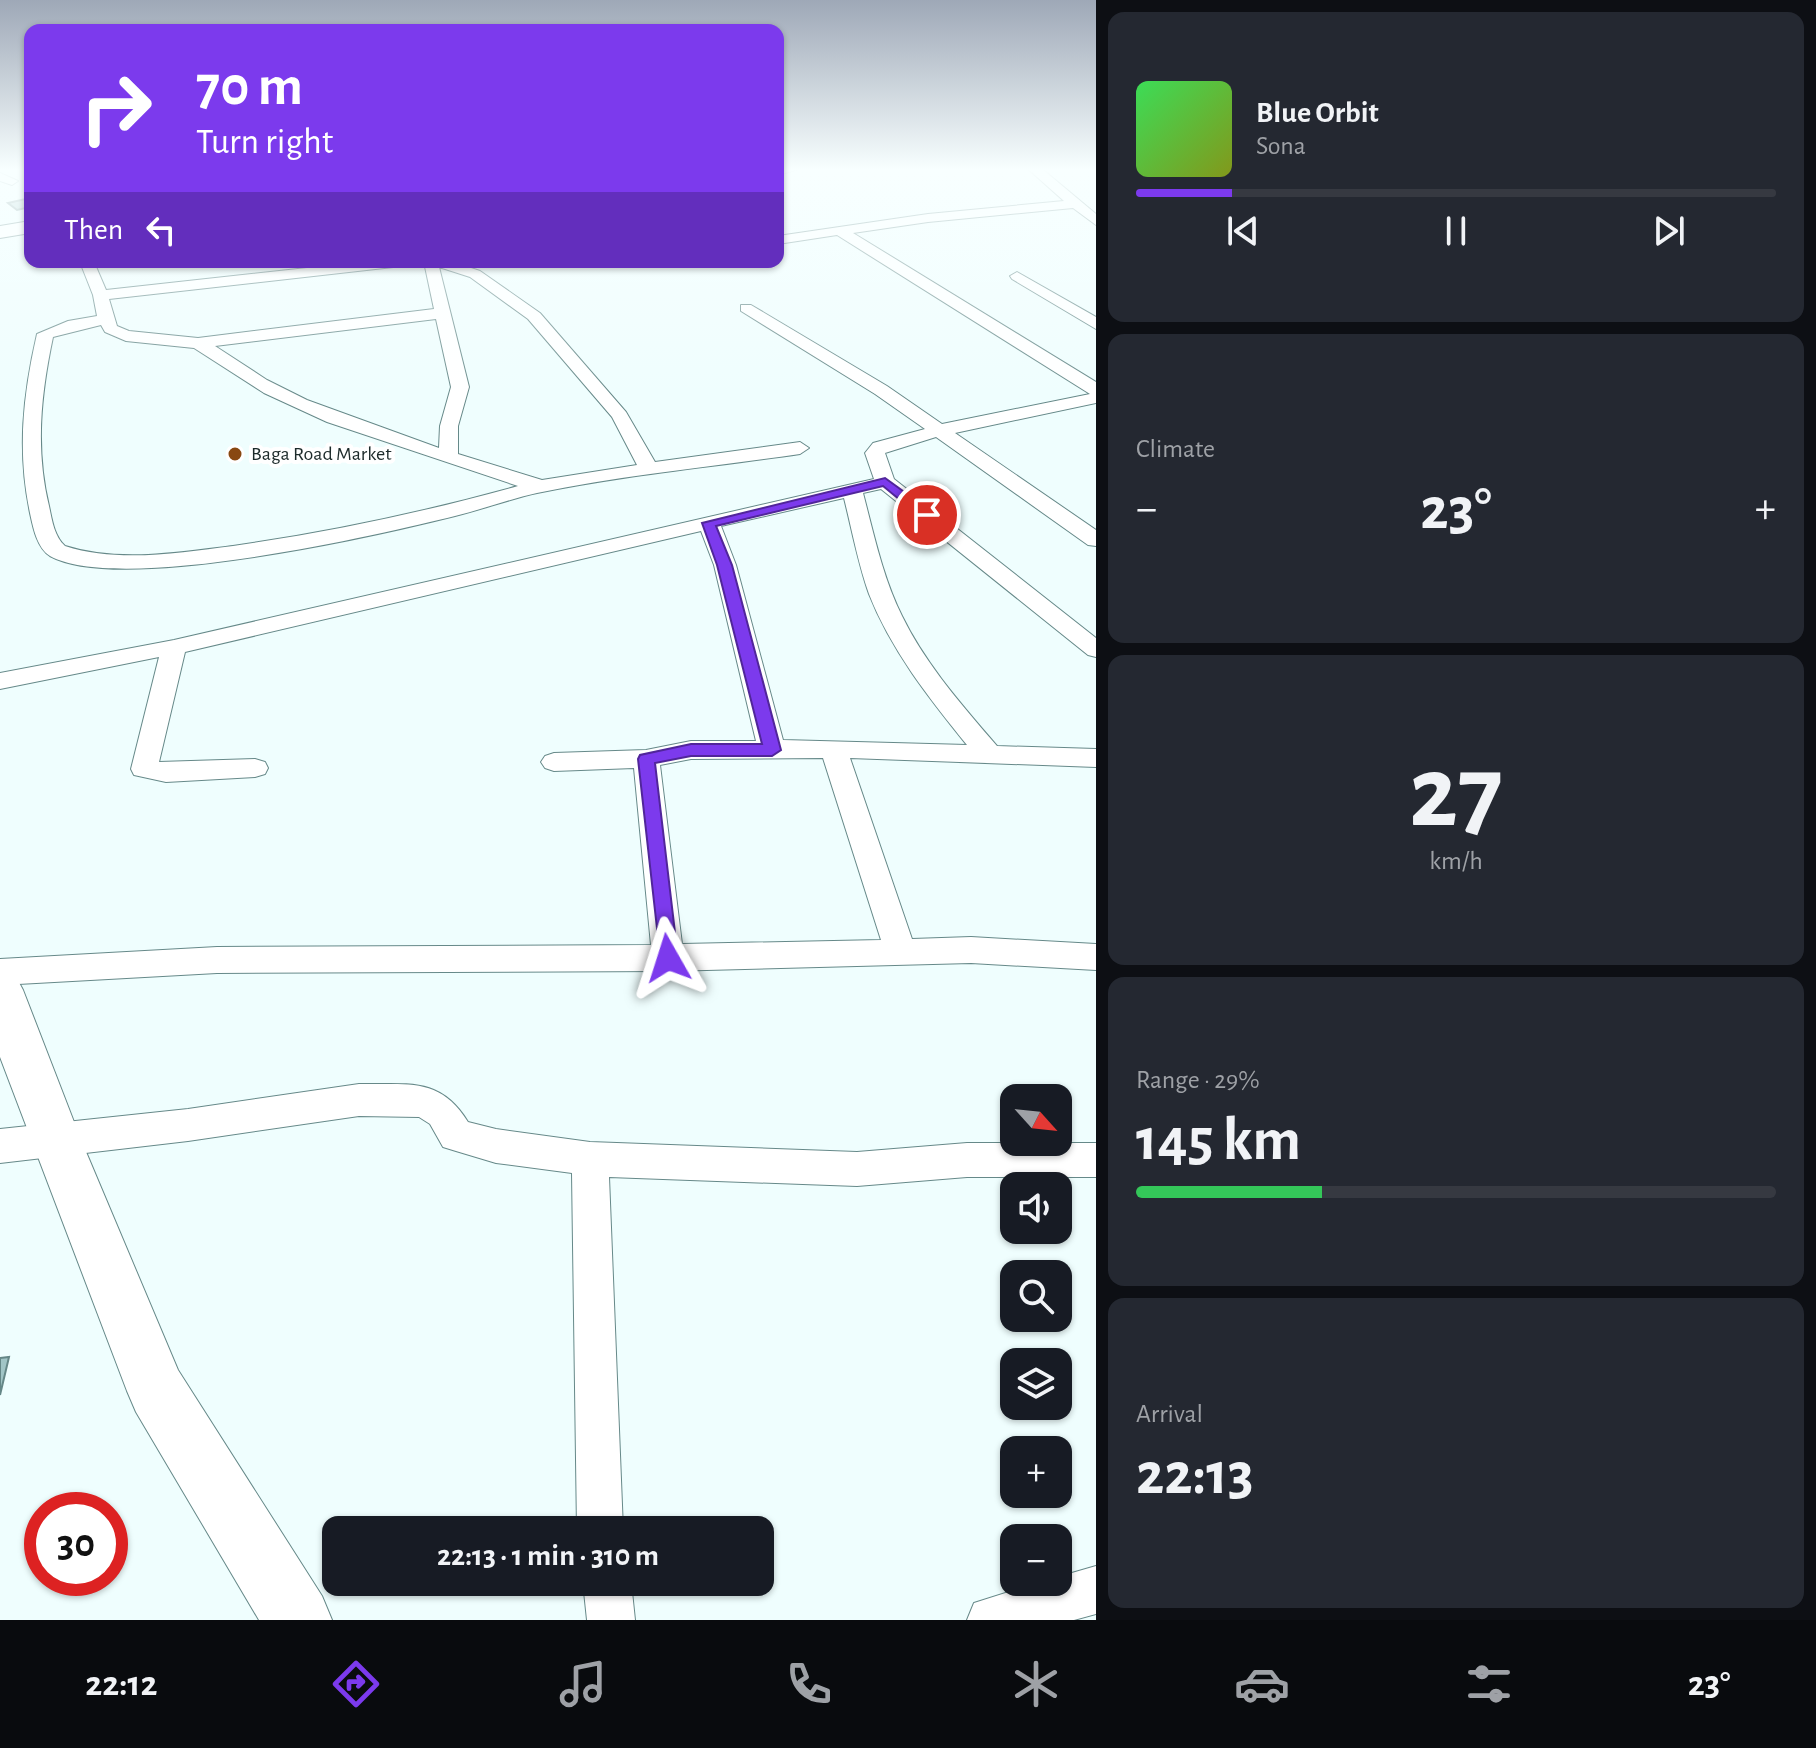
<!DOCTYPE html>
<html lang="en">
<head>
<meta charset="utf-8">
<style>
	body { margin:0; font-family:"Alegreya Sans",sans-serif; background:#242831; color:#f1f3f6; height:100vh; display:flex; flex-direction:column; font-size:30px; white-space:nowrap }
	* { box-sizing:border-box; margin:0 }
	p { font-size:26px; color:#9ea1a6 }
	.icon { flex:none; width:44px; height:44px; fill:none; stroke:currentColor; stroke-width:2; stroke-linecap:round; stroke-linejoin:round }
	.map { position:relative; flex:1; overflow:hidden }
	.drawer { display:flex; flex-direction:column; gap:12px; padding:12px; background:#0d0f14; width:720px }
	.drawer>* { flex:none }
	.hud { position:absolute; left:24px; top:24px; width:760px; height:244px; border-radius:16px; box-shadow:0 2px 6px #0004; background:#7c3aed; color:#fff; overflow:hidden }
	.needle { width:52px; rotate:117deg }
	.tools { position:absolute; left:1000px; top:1084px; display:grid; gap:16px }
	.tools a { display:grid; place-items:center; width:72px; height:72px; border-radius:16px; background:#171b24; box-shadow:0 2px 6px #0004; font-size:40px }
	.speed { position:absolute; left:24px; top:1492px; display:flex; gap:16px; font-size:40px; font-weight:700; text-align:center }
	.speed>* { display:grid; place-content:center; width:104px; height:104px; border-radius:50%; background:#171b24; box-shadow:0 2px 6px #0004; line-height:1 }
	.speed .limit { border:12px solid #d22; background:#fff; color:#111 }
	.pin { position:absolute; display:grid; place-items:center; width:68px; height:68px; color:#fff; margin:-34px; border:4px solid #fff; border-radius:50%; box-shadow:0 2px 8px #0007 }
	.me { position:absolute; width:88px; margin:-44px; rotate:354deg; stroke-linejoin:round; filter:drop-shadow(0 0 6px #0008) }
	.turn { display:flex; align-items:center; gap:28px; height:168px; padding:0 40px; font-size:36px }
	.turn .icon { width:104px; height:104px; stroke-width:2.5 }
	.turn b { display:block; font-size:56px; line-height:68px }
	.then { display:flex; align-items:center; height:76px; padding:0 40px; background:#0003; gap:16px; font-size:30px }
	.big { font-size:60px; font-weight:700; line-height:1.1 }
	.drawer .widget { flex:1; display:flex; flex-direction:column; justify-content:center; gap:12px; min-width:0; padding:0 28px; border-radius:16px; background:#242831 }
	.drawer .dial { align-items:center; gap:0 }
	.dial b { font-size:104px; line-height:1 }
	.song { display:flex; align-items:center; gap:24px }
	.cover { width:96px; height:96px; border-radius:12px; background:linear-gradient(135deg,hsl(130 70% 55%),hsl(70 70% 35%)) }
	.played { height:8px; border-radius:4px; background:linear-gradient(90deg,#7c3aed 15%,#363941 15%) }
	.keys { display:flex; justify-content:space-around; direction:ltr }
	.heat { display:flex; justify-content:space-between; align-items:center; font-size:44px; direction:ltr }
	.charge { height:12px; border-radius:6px; background:linear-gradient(90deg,#34c759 29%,#363941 0) }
	.trip { position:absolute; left:322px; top:1516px; width:452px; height:80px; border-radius:16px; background:#171b24; box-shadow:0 2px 6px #0004; font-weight:700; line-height:80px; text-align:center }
	.menu { display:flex; height:128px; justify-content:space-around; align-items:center; background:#090b0e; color:#9ea1a6 }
	.menu .icon { width:56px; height:56px }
	.menu .current { color:#7c3aed }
	.menu b { font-size:36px; color:#f1f3f6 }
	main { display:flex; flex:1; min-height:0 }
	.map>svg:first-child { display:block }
	.building { fill:#a1c5c6; stroke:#658787; stroke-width:2 }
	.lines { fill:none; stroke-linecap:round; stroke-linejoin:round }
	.street-casing { stroke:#668989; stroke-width:2 }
	.secondary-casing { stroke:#668989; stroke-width:2 }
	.primary-casing { stroke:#668989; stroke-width:2 }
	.street { fill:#fff; fill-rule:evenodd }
	.secondary { fill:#fff; fill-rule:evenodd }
	.primary { fill:#fff; fill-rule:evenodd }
	.route { fill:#7c3aed; stroke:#51269a; stroke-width:2 }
	.poi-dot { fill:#884811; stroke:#fff; stroke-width:3 }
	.labels { text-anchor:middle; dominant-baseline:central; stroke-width:8; stroke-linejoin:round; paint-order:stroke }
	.far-poi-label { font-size:20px; fill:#1c2a2a; stroke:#fff; text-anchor:start }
</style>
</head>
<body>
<main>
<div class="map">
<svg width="1096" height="1620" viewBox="0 0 1096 1620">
	<rect width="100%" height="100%" fill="#effefe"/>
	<path class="building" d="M30,198v9l-13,3 -9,-7z
		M9,1357l-9,38v-37z"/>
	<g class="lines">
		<defs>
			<path id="street" d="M778,168h25l-25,7z
				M1027,168h14l55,46v11l-23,-17 -145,14 -75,11 243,149v21l-141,30 141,97v16l-8,-1 -152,-108 -51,16 9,26 202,159v19l-8,-2 -207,-166 -18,4c11,42 20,85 39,123 24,49 60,89 95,130l99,3v18l-246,-9 62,181 59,-2 125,7v26l-125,-7 -303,8 -451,2 -217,12v-26l217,-12 434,-2 -17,-177 -80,3 -9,-3 -4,-6 4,-6 9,-3 92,-3 45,-9h65l-42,-176 -13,-34 -516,121 -26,110 96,-3 10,3 3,6 -3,6 -10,3 -89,5 -32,-7 -3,-6 28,-112 -159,32v-16l174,-33 700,-161 -9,-26 8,-10 52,-14 -50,-35 -134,-83v-6h10l136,81 55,38 148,-30 -253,-159 -59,9v-8l150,-22 136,-13zM844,498c8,32 14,65 25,96 22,56 60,104 98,151l-184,-5 -47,-175 -15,-39zM823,758l58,182 -199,4 -22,-179 31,-6z
				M0,173l18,8 -6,4 -12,-4z
				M80,262h14l12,28 256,-28h47l-7,4 -293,33 8,27 12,5 69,7 236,-29 -10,-47h29l27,9 60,42 86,99 29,50 145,-20 9,6 -9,6c-88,13 -176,21 -263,39 -27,6 -54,16 -82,23 -80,20 -335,78 -405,40 -13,-8 -17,-29 -20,-43 -13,-62 -7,-118 7,-179l31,-13 29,-5 -4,-21zM439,267l31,10 58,42 84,98 25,48 -95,15 -84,-26v-28l11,-39zM436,319l15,68 -11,39 -1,22 -132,-48 -40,-20 -52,-34zM101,325l4,7 21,9 68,7 70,45 63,29 191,64c-93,26 -188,46 -285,60 -55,7 -115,17 -168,0 -11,-10 -13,-26 -16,-40 -14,-58 -8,-112 4,-169z
				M1017,272l79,45v12l-84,-50 -2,-3z
				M359,1084c48,1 81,-8 109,38l28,7 94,13 267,10 110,-9h129v34h-129l-110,9 -248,-9 14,353h-46l-5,-357 -76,-10 -40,-12 -13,-4 -13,-23 -11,-7 -60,-1 -171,25 -188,22v-34l188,-20z
				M1096,1566v48l-22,6h-107l7,-17 66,-21h18v-5z
				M583,1582h48l4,38h-48z"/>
			<path id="secondary" d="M0,971l16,6 7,13 58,150 97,230 144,226 10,24h-73l-123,-208 -9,-21 -127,-334z"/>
			<path id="primary" d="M30,221v12l-30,5v-12z"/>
		</defs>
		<use href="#street" class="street-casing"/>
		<use href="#secondary" class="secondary-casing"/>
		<use href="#primary" class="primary-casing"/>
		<use href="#street" class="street"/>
		<use href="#secondary" class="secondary"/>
		<use href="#primary" class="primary"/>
	</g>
	<linearGradient id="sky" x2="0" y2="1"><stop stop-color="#9ea8b7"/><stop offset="0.43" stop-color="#f8ffff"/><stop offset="1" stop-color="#f8ffff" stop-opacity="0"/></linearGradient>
	<rect width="1096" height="395" fill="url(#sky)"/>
	<path class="route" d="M885,478l47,34v6h-10l-39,-32 -167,40 16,39 49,185 -9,6h-81l-36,7 23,195 -3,6 -7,2 -7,-2 -23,-205 2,-4 51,-11h71l-45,-179 -15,-42z"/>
	<circle class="poi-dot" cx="235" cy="454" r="8"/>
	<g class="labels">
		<g class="far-poi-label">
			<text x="251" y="454">Baga Road Market</text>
		</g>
	</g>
</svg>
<div class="tools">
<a><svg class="needle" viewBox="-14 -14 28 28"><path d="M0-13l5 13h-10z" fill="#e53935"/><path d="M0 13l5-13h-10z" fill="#9ea1a6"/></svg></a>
<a><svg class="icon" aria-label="sound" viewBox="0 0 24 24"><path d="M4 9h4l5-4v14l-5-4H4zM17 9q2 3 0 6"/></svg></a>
<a><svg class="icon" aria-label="search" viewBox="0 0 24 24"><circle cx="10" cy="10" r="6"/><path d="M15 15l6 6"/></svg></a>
<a><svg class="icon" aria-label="layers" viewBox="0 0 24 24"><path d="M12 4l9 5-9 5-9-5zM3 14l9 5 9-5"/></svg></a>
<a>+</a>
<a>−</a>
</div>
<div class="speed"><div class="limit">30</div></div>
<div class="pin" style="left:927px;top:515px;background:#d93025"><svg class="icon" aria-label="arrive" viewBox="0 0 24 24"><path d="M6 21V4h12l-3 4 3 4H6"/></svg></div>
<svg class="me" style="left:668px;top:958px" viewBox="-20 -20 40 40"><path d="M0-17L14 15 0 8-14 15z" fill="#7c3aed" stroke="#fff" stroke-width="4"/></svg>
<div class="trip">22:13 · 1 min · 310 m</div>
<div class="hud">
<div class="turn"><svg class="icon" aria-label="right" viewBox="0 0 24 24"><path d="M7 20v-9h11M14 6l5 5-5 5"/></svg><div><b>70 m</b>Turn right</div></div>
<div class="then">Then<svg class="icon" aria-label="left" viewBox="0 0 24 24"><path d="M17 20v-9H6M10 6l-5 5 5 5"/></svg></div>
</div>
</div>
<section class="drawer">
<div class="widget">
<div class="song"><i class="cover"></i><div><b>Blue Orbit</b><p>Sona</p></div></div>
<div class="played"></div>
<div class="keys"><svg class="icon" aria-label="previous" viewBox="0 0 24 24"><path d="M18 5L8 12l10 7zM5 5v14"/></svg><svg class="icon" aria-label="pause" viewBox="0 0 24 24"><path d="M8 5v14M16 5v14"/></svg><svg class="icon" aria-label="next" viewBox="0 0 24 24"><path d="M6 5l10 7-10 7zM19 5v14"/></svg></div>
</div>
<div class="widget"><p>Climate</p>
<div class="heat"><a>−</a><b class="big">23°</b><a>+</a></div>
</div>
<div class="widget dial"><b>27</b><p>km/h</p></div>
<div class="widget"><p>Range · 29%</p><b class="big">145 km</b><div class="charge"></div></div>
<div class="widget"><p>Arrival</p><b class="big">22:13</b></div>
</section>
</main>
<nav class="menu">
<b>22:12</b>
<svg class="icon current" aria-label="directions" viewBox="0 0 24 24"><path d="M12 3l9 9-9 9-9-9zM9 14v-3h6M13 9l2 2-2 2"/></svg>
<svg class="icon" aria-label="music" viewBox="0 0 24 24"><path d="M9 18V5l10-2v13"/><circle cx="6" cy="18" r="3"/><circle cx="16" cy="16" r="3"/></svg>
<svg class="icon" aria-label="phone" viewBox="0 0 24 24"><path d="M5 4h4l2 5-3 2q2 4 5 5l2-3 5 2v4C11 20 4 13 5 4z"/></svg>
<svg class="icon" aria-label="climate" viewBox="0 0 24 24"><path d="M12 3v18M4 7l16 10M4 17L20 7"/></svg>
<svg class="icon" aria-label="car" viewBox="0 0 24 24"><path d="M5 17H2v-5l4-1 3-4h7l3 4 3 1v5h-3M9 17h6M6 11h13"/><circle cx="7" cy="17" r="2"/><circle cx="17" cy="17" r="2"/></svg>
<svg class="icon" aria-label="filters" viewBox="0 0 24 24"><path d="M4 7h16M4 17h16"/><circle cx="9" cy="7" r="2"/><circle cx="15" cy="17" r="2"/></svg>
<b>23°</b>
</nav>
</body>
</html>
